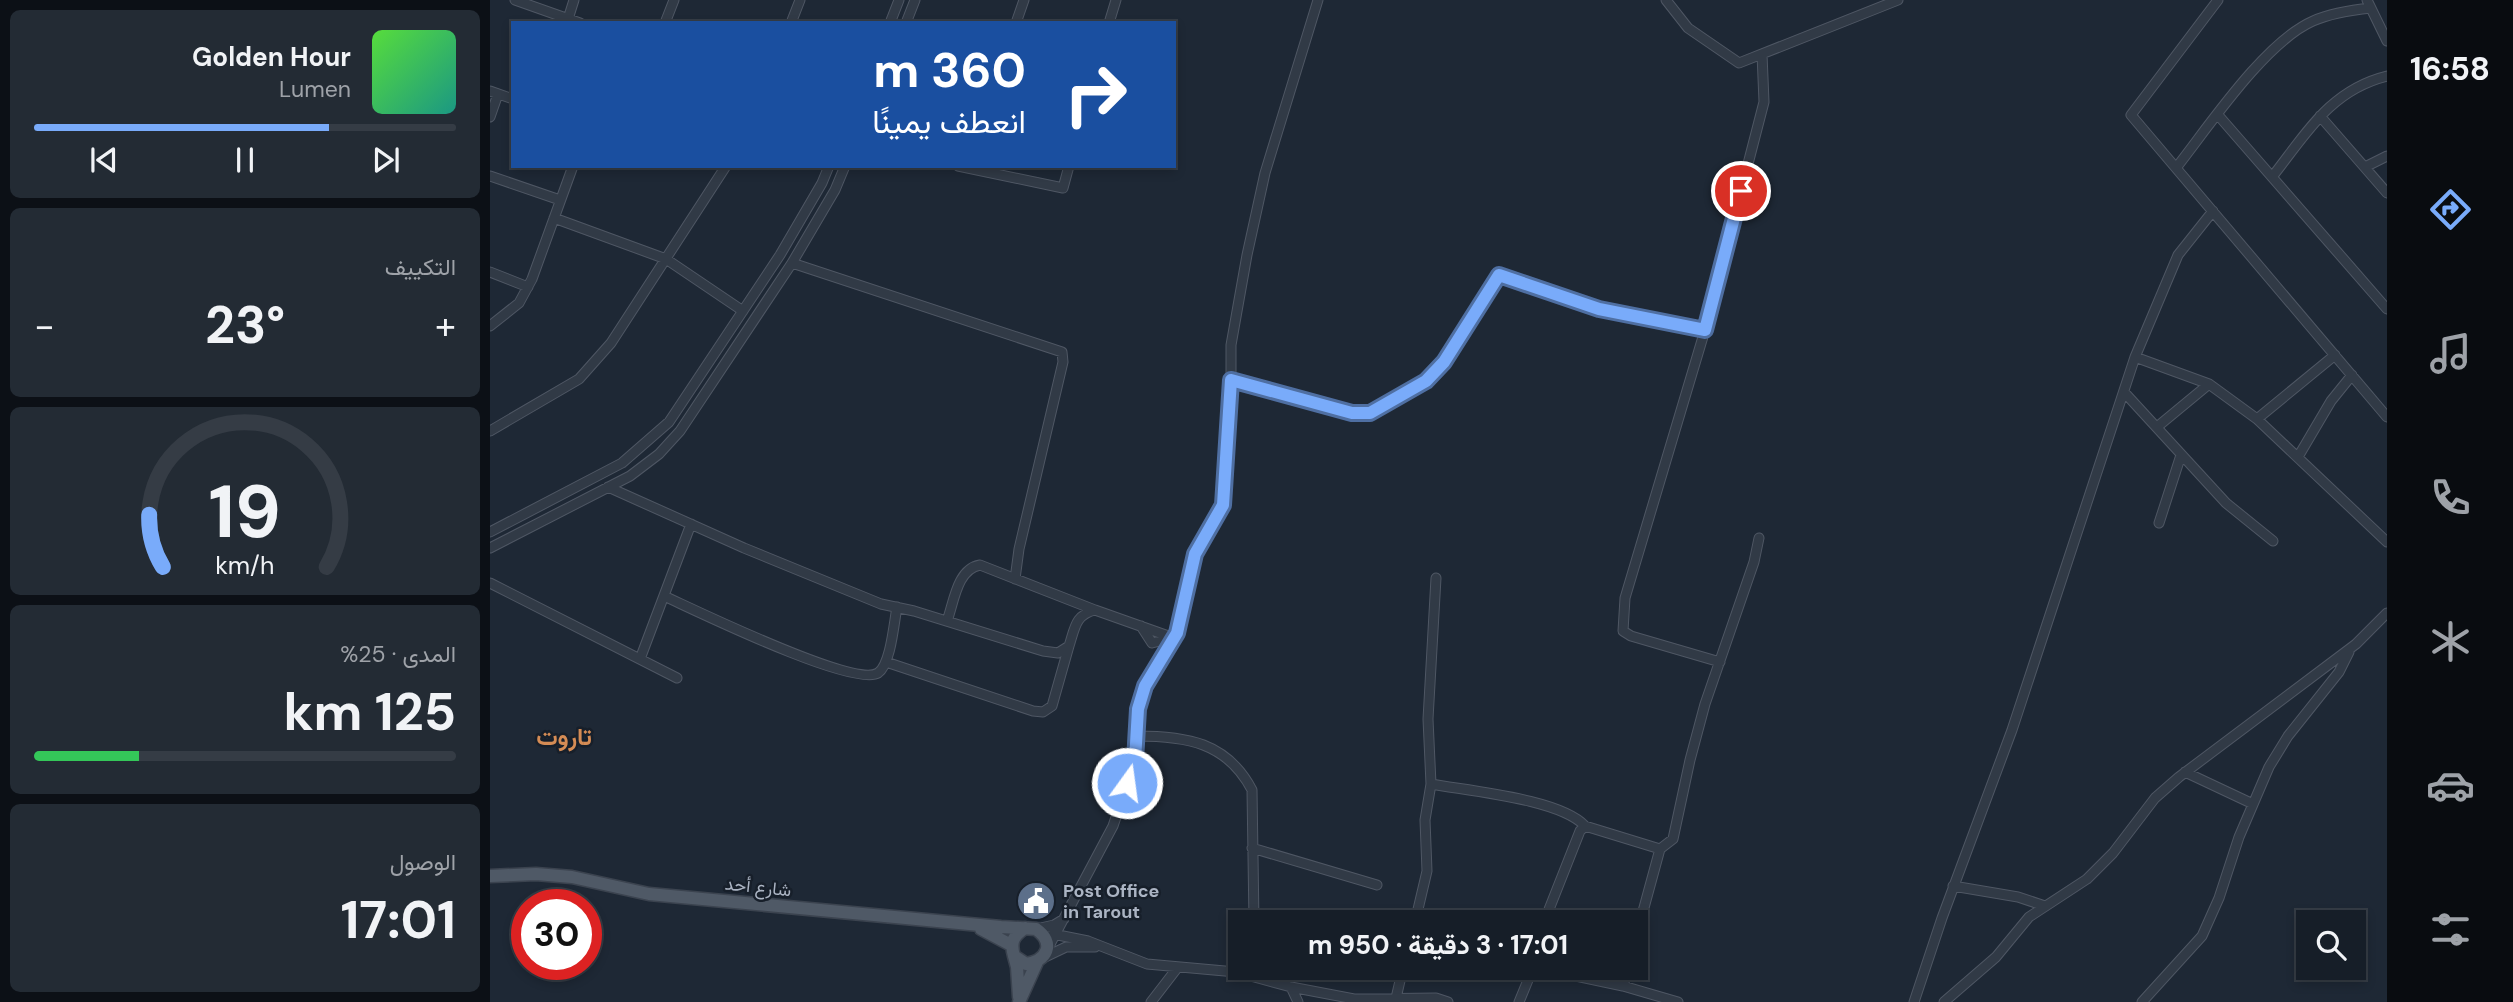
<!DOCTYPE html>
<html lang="ar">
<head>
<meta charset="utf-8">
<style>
	body { margin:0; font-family:"DM Sans",Vazirmatn,sans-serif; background:#232b34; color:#f1f3f6; direction:rtl; height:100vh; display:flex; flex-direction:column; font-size:26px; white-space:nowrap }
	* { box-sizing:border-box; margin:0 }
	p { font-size:23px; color:#9ea2a8 }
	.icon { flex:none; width:38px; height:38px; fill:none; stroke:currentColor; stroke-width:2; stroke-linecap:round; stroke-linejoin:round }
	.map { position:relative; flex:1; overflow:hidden; direction:ltr }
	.side { display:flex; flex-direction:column; gap:10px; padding:10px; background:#0c1016; width:490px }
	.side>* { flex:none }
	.hud { position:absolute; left:21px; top:21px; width:665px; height:147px; border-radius:0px; box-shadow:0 4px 10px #0003,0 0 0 2px #353c45; direction:rtl; background:#1a4fa0; color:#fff; overflow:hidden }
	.tools { position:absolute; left:1806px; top:910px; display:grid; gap:14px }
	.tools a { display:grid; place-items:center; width:70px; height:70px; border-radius:0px; background:#161e28; box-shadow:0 4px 10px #0003,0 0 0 2px #353c45; font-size:35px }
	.speed { position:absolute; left:21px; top:889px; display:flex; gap:14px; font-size:35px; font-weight:700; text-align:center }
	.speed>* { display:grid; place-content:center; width:91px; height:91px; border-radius:50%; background:#161e28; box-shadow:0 4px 10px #0003,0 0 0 2px #353c45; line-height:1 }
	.speed .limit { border:10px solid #d22; background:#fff; color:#111 }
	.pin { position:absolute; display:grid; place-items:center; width:60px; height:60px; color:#fff; margin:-30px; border:4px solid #fff; border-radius:50%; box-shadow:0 2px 7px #0007 }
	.me { position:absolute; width:77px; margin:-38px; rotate:14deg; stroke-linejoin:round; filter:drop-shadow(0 0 5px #0008) }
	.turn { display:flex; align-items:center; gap:24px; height:147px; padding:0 35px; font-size:32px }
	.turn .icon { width:91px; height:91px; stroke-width:2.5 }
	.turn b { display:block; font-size:49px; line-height:60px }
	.big { font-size:52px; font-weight:700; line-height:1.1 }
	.side .tile { flex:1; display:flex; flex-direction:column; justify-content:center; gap:10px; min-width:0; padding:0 24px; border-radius:10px; background:#232b34 }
	.side .dial { align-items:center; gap:0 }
	.dial svg { height:182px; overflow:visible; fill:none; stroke:#353c45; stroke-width:7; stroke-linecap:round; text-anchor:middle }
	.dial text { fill:#f1f3f6; stroke:none }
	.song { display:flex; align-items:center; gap:21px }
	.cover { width:84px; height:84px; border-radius:10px; background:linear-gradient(135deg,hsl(110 70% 55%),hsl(170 70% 35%)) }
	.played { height:7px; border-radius:4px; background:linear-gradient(90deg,#79abfa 70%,#353c45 70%) }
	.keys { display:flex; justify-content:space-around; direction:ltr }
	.heat { display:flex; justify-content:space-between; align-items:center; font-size:38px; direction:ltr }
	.charge { height:10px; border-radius:5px; background:linear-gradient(90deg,#34c759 25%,#353c45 0) }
	.trip { position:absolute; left:738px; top:910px; width:420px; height:70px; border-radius:0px; background:#161e28; box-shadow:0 4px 10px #0003,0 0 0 2px #353c45; font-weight:700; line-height:70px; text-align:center; direction:rtl }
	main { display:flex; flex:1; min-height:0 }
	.tabs { display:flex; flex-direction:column; width:126px; justify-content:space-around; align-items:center; background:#090c10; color:#9ea2a8 }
	.tabs .icon { width:49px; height:49px }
	.tabs .active { color:#79abfa }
	.tabs b { font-size:32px; color:#f1f3f6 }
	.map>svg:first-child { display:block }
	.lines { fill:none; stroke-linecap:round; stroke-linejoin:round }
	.minor-casing { stroke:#4f5764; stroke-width:11 }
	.major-casing { stroke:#3b434f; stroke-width:15 }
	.minor { stroke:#313a46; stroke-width:9 }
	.major { stroke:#4f5966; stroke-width:12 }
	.route-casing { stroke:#4f6fa2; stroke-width:18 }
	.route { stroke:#79abfa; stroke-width:12 }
	.labels { text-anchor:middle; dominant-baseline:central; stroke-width:5; stroke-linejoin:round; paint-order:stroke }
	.street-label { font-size:18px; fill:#abb4c3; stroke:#171f2a }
	.poi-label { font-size:18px; font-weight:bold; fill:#abb4c3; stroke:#171f2a; text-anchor:start }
	.district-label { font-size:24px; font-weight:bold; fill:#d58c55; stroke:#171f2a }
</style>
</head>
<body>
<main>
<nav class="tabs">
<b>16:58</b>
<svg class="icon active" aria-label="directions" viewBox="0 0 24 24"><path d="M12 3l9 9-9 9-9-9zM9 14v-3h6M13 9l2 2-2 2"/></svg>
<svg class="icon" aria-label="music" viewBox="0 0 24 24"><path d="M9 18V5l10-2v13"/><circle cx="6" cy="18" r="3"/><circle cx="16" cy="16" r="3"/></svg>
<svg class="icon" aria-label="phone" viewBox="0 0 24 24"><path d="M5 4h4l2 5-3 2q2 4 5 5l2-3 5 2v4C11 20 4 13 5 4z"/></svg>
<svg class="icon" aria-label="climate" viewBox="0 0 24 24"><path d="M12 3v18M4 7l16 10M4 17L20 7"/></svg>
<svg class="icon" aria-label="car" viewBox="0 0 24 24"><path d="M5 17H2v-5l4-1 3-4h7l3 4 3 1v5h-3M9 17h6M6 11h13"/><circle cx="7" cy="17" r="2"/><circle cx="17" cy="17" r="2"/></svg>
<svg class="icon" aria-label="filters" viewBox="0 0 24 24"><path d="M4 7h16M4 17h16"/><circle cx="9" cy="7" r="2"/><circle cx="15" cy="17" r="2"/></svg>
</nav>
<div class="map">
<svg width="1897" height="1002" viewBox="0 0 1897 1002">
	<rect width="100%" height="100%" fill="#1e2835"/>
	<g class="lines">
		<defs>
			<path id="minor" d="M25,0l65,23
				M1176,0l22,28 51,35 159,-63
				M1728,0l-87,115 256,302
				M1877,0l20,41
				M78,19l6,-19
				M175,23l9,-23
				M301,23l9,-23
				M400,23l9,-23
				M416,23l9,-23
				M526,23l8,-23
				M619,23l7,-23
				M0,91l23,8
				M1728,115l169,194
				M1830,116l67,77
				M0,117l8,-23
				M468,166l105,22 6,-22
				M1875,167l22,-11
				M1686,168c33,-42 89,-126 137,-147 18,-8 38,-11 58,-13
				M0,176l70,24
				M1782,177c34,-43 58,-87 115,-101
				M1723,211l-35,44 -43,102 74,27 48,35 78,-64
				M64,218l112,41 77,52
				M302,263l270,89 1,10 -44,187 -4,30
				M0,272l38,15
				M0,326l29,-23 13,-24 41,-113
				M1215,330l-80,268 -2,33 8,5 89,26
				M741,380l121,33h18l56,-32 18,-19 54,-87 101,34 106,21 59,-228 -2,-48
				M1634,392l102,111 47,38
				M1767,419l130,123
				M1667,427l52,-43
				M0,431l89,-52 32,-36 115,-177
				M1808,457l33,-56 21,-26
				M118,487l136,61 137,56 33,7 129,40 15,2 11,-7c6,-18 6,-31 26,-36l79,28
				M1669,523l22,-68
				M0,532l132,-69 47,-41 111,-167 42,-72 7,-17
				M0,548l140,-72 29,-22 21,-23 112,-168 43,-73 10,-24
				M0,583l187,95
				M174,596c31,14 190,92 214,77 13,-9 16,-51 19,-66
				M457,621c7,-19 10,-52 33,-56l115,45
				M651,626l11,17 20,-5
				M150,659l51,-135
				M396,662l147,49 10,1 9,-6 17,-60
				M646,736c50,0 91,6 116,54l2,132
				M1695,772l68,32
				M941,784c38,7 129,15 154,42
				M762,848l125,37
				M1170,849l13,-10 17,-79 15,-56 49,-142 5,-24
				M1463,886l65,11 27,9
				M925,922l12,-51 -2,-51 6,-36 -3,-65 8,-141
				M1054,922l36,-91 5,-5 75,23 -24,88
				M546,929l18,-4 10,-6
				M563,934l35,7 59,23 89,8 55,15 63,12 82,-1 12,4
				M557,950l66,-124 22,-65 3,-52 7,-23 31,-53 19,-79 28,-49 8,-125v-35l16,-90 18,-82 53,-173
				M553,958l23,-11h29
				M1048,968l85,18
				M1138,968l-5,18 55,16
				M801,987l7,15
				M906,998l7,-30
				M661,1002l27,-35
				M1029,1002l14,-34
				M1424,1002l28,-84 70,-188 123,-373
				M1454,1002l52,-45 33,-40 58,-38 26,-26 42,-55 24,-21 177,-133 31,-31
				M1652,1002l60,-66 17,-38 20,-61 30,-70 19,-31 51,-64 10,-20"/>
			<path id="major" d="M0,876l46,-2 36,3 77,17 352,33 35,2c20,14 11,32 -10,35l-12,-8c-4,-14 -1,-20 11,-28
				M491,929l30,16
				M524,956l3,11 2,30
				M529,1002l18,-40"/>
		</defs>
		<use href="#minor" class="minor-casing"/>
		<use href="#major" class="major-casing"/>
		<use href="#minor" class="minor"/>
		<use href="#major" class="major"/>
	</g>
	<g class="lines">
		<defs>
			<path id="route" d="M637,783l8,-22 3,-52 7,-23 32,-53 18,-79 28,-49 8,-125 121,33h18l56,-32 18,-19 55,-87 100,34 106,21 36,-139"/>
		</defs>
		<use href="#route" class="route-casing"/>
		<use href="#route" class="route"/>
	</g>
	<defs>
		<symbol id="civic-disc" viewBox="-11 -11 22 22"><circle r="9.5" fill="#5c6f8a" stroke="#171f2a"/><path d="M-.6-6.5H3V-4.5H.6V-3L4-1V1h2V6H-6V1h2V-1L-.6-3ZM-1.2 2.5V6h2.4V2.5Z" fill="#fff"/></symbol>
	</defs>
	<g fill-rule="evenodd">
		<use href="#civic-disc" x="524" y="879" width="44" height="44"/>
	</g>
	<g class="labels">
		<g class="street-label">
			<text transform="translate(268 887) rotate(6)">شارع أحد</text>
		</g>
		<g class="poi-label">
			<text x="573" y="891">Post Office<tspan x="573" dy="21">in Tarout</tspan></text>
		</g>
		<g class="district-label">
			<text x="74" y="736">تاروت</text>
		</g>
	</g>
</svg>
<div class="tools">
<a><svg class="icon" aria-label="search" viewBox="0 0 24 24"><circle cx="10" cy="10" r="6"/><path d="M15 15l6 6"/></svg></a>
</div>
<div class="speed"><div class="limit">30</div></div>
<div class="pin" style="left:1251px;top:191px;background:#d93025"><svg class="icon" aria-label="arrive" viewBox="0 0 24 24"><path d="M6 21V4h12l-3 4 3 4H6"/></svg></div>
<svg class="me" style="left:637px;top:783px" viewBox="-20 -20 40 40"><circle r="17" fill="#79abfa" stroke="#fff" stroke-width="3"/><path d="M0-11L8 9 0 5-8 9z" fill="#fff"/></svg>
<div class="trip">17:01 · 3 دقيقة · 950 m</div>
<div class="hud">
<div class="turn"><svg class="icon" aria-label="right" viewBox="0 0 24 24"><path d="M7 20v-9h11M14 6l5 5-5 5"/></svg><div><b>360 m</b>انعطف يمينًا</div></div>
</div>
</div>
<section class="side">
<div class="tile">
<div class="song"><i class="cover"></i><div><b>Golden Hour</b><p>Lumen</p></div></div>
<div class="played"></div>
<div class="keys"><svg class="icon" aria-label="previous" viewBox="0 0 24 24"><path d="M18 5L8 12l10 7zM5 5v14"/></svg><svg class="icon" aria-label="pause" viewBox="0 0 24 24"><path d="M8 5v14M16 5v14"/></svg><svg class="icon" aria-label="next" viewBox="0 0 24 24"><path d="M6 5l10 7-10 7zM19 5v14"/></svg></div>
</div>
<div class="tile"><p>التكييف</p>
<div class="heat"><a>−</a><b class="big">23°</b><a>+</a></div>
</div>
<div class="tile dial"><svg viewBox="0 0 100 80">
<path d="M14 69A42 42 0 1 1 86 69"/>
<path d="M14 69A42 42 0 0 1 8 46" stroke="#79abfa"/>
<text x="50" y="56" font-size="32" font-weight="700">19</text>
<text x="50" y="72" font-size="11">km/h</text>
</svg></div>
<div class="tile"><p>المدى · 25%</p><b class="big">125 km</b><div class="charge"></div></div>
<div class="tile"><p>الوصول</p><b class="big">17:01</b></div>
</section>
</main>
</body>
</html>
